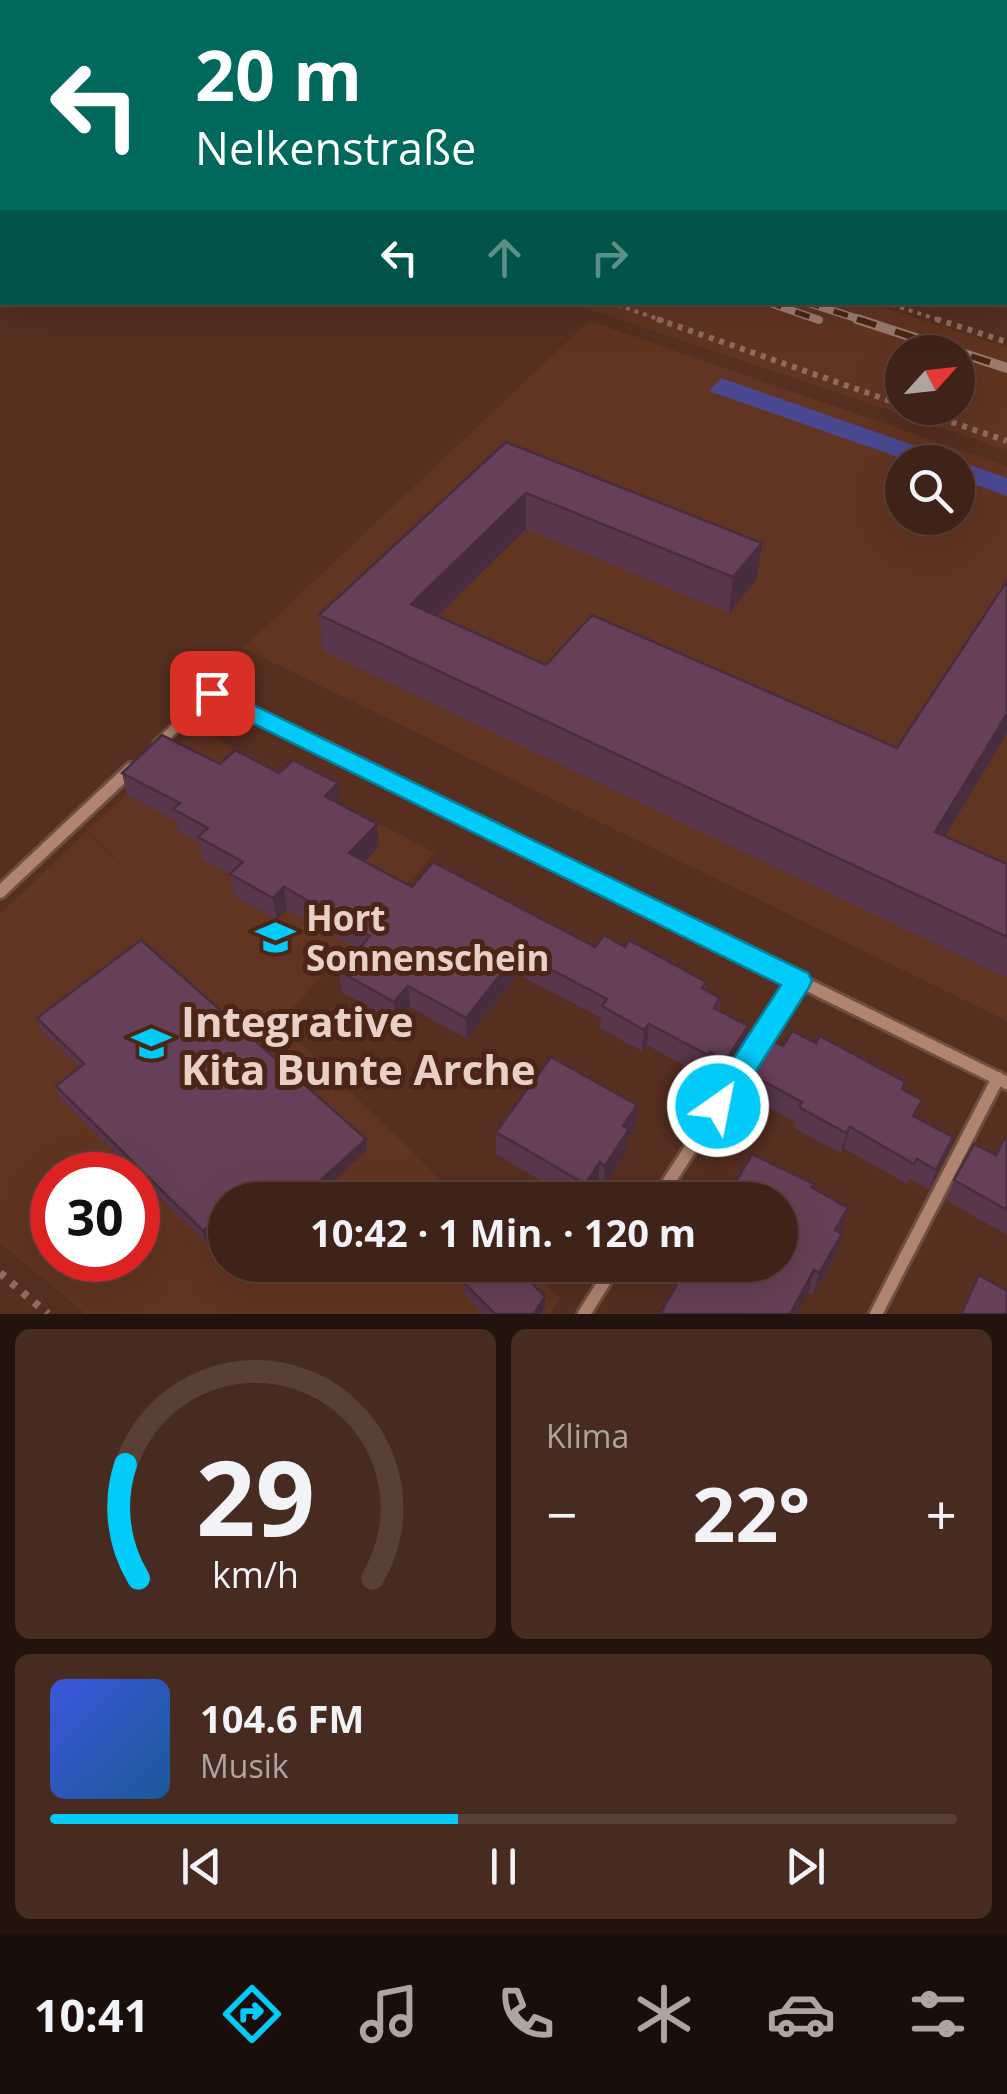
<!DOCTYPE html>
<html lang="de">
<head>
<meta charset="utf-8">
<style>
	body { margin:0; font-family:"Open Sans",sans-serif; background:#472b21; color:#f1f3f6; height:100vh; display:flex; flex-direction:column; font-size:38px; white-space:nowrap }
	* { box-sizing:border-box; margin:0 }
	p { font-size:32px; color:#aea4a2 }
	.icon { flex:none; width:55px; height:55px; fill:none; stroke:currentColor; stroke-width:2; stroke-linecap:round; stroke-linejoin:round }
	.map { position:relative; height:1314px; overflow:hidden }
	.sheet { display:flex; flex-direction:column; gap:15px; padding:15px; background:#23130d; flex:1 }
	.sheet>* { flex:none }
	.hud { position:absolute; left:0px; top:0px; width:1008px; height:305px; box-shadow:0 10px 40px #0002,0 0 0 2px #594037; background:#00695c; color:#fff; overflow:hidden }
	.needle { width:65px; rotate:63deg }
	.fabs { position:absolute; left:885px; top:335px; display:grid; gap:20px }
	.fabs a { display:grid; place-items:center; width:90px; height:90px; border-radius:50%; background:#402318; box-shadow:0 10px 40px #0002,0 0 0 2px #594037; font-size:50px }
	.speed { position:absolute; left:30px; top:1152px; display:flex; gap:20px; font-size:50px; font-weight:700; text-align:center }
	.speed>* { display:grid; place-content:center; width:130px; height:130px; border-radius:50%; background:#402318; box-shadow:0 10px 40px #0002,0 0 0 2px #594037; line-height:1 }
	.speed .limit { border:15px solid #d22; background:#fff; color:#111 }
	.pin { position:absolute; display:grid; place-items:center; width:85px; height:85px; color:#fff; margin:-42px; border-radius:20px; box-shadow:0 5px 15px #0006 }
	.me { position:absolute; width:110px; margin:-55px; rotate:33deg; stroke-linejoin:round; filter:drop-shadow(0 0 8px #0008) }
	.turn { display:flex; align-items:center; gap:35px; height:210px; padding:0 30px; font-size:45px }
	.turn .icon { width:130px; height:130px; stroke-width:2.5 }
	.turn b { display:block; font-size:70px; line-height:85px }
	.lanes { display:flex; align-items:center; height:95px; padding:0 30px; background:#0003; justify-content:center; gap:50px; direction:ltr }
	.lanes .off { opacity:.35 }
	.big { font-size:75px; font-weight:700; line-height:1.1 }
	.sheet .widget { flex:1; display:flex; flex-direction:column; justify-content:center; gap:15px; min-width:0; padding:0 35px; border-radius:15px; background:#472b21 }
	.sheet .dial { align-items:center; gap:0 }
	.dial svg { height:260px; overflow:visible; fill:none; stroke:#594037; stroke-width:7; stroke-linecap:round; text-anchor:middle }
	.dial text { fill:#f1f3f6; stroke:none }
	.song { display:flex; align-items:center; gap:30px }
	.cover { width:120px; height:120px; border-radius:15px; background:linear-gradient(135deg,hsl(230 70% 55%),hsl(210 70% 35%)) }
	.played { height:10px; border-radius:5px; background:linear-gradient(90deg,#02cbf9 45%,#594037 45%) }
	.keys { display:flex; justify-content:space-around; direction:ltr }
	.heat { display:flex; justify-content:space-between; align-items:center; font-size:55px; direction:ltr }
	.sheet .tiles { flex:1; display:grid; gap:15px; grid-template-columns:1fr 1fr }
	.widget:last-child { grid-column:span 2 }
	.trip { position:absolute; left:208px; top:1182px; width:590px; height:100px; border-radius:50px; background:#402318; box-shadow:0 10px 40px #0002,0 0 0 2px #594037; font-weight:700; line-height:100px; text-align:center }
	.tab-bar { display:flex; height:160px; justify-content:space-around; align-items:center; background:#1a0e0a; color:#aea4a2 }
	.tab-bar .icon { width:70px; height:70px }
	.tab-bar .current { color:#02cbf9 }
	.tab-bar b { font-size:45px; color:#f1f3f6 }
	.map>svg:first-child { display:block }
	.built { fill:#623422; fill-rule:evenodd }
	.green { fill:#4a4891 }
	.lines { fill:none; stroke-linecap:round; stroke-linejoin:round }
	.street-far1-casing { stroke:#6e4e40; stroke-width:14 }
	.street-casing { stroke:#6e4e40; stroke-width:18 }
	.path-far2 { stroke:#8e6c5f; stroke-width:4; stroke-dasharray:4 5; stroke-linecap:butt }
	.path-far1 { stroke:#8e6c5f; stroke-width:6; stroke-dasharray:5 6; stroke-linecap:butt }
	.path { stroke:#8e6c5f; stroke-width:8; stroke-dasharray:6 9; stroke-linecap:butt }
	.street-far1 { stroke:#b18371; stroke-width:9 }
	.street { stroke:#b18371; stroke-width:12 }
	.rail-far1-casing { stroke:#9c7c6f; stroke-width:8 }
	.rail-casing { stroke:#9c7c6f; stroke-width:10 }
	.rail-far1 { stroke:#4b2516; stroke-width:5; stroke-dasharray:15; stroke-linecap:butt }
	.rail { stroke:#4b2516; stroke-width:6; stroke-dasharray:20; stroke-linecap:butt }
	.wall { fill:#58374c }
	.shaded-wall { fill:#472d3e }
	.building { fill:#664058; stroke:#472d3e; stroke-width:2.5 }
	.route { fill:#02cbf9; stroke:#0184a2; stroke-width:2.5 }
	.labels { text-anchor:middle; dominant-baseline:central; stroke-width:10; stroke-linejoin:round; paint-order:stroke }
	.poi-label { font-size:35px; font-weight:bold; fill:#e9d0c6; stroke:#4b2516; text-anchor:start }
	.near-poi-label { font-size:42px; font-weight:bold; fill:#e9d0c6; stroke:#4b2516; text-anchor:start }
</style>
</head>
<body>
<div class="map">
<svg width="1007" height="1314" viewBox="0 0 1007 1314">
	<rect width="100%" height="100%" fill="#562f20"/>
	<path class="built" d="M587,303h283l137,44v103l-425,-143zM902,352h56v56h-56z
		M589,321l418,145v555l-764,-373zM902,462h56v56h-56z
		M206,733l229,120 -155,169 181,178h-236v65h302l34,33 -11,16h-464l-86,-71v-329l86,-82 50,48 -49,-49 99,-92zM52,1175h86v85h-86z"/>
	<path class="green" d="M721,378l286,100v18l-49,-18v-16h-46l-203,-71z"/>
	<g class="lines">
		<defs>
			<path id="street-far1" d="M158,744l54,-51 112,55"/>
			<path id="street" d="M319,745l688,338
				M0,892l131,-123
				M657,1200l142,-219
				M584,1314l31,-49
				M876,1314l122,-236"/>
		</defs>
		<use href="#street-far1" class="street-far1-casing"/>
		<use href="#street" class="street-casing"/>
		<path class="path-far2" d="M609,302l55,19
			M883,302l60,19"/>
		<path class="path-far1" d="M657,319l245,86
			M936,319l71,23
			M910,408l97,33"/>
		<path class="path" d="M0,1273l48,41"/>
		<use href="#street-far1" class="street-far1"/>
		<use href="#street" class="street"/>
		<defs>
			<path id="rail-far1" d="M767,302l52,18
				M805,302l60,19"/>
			<path id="rail" d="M857,319l150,49"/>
		</defs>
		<use href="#rail-far1" class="rail-far1-casing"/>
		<use href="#rail" class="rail-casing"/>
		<use href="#rail-far1" class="rail-far1"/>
		<use href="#rail" class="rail"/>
	</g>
	<path class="wall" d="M506,442l256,101 -5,36 -28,34 -203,-84 -88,87 108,49 351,83 110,-167v152l-62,103 62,28v114l-684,-327 -4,-36z
		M220,764l120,40 39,42 -15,15 48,26 183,60h30l81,35 -1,8 15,8 -1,12 25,38 -22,33 -15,-8 -3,4 -57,-32 -5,6 -42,-23 1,-10 -83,-44 -51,65 -57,-32 -14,16 -54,-31 -3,-21 19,-22 -71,-40 -10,11 -43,-24 -4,-21 -28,-16 -3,-16 -21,-12 -2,-10 -49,-26 -5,-22z
		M37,1018l329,121 1,11 -54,50h-88l-19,43 -146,-145 -4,-12 24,-18 -39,-38z
		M783,1046l120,44 13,28 37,19 -7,20 -17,33 -19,-11 -3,5 -63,-36 -3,5 -47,-25 1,-6 -55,-31 3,-21z
		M637,1105l-2,23 -7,10 -1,13 -24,37 -5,-4 -11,16h-14l-77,-46v-22z
		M1007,1141v94l-61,-35 8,-20 42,-25z
		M813,1188l35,20 -8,25 2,1 -6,21 -23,40 -5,-3z
		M464,1283l81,24 -4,7h-57l-20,-20z"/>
	<path class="shaded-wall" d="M526,493v36l-113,111 -2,-36z
		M762,543l-5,36 -28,34 4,-36z
		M1007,714v19l-81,135 9,-36z
		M338,783l2,22 -15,-9z
		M377,824l2,22 -27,29 -3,-22z
		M284,887l3,22 -10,11 -4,-22z
		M518,952v22l-51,65 -1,-21z
		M408,986l2,21 -14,16 -2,-21z
		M649,1024l-2,21 -5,6 2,-21z
		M748,1026l-4,22 -22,33 4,-21z
		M710,1052l-3,21 -3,4 4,-22z
		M637,1105l-2,23 -7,10 -1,13 -24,37 2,-22 18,-40z
		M850,1127l-6,21 -3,5 5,-20z
		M953,1137l-7,20 -17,33 7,-20z
		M366,1139l1,11 -54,50h-14z
		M600,1162l-2,22 -11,16h-4l2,-16z
		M848,1208l-6,21 -13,23 6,-22z
		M225,1212v13l-19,18 -3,-12z
		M842,1234l-6,21 -23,40 6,-22z
		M814,1270l-6,22 -12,22h-6z
		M545,1296v11l-4,7h-7z"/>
	<path class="building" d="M506,442l256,101 -29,34 -207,-84 -115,111 135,61 46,-50 305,133 110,-167v133l-72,118 72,32v73l-688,-322z
		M162,735l58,29 15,-14 44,23 14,-13 45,23 -13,13 52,28 -28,29 63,34 21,-25 162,85 9,-12 21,12 4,-7 77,42 -4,6 18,10 -6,10 34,18 -22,34 -16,-8 -2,3 -59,-31 -5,6 -42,-24 5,-7 -89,-47 -52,66 -58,-32 -14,16 -55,-31 31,-35 -86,-49 -11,11 -43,-24 13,-12 -45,-25 10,-9 -35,-19 7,-6 -58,-30z
		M141,940l225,199 -67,61h-74v12l-22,19 -147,-145 28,-22 -47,-46z
		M792,1031l24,12 4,-7 85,46 -3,7 20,11 -9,16 40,21 -17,33 -19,-11 -3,5 -64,-37 -4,6 -47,-26 3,-5 -59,-32 22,-33 18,9z
		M551,1057l86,48 -14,21 6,3 -24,37 -5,-4 -15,22 -89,-52z
		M1004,1139l3,2v69l-53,-30 20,-36 22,11z
		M752,1154l62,30 -3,3 37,21 -13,22 7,4 -23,39 -5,-3 -24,44h-130l28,-49h92v-65h-55z
		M483,1265h30l32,31 -11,18h-39l-31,-31z
		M979,1275l28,16v23h-46z"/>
	<path class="route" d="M212,685l596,288 4,8 -4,8 -80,126 -10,4 -11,-4 -4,-9 78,-121 -577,-286 -3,-6 3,-6z"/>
	<defs>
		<symbol id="school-bare" viewBox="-9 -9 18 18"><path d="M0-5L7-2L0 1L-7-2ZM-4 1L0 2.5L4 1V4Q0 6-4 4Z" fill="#02cbf9" stroke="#4b2516" stroke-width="2.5" paint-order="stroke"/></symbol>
	</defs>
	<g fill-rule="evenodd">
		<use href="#school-bare" x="248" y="910" width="55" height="55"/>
		<use href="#school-bare" x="124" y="1016" width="55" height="55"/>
	</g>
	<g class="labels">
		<g class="poi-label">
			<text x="306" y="917">Hort<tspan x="306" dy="40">Sonnenschein</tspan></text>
		</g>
		<g class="near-poi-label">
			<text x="181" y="1020">Integrative<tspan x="181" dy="48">Kita Bunte Arche</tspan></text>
		</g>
	</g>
</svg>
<div class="fabs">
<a><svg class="needle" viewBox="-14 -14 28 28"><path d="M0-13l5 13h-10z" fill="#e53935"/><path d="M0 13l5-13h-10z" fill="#aea4a2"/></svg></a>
<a><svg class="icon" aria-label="search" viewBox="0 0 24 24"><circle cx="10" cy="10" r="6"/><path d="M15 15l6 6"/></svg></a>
</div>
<div class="speed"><div class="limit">30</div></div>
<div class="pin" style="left:212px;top:693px;background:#d93025"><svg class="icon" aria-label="arrive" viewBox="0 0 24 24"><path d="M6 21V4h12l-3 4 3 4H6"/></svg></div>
<svg class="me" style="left:718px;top:1106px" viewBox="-20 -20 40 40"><circle r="17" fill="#02cbf9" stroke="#fff" stroke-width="3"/><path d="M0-11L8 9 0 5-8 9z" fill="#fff"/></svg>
<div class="trip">10:42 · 1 Min. · 120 m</div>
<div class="hud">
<div class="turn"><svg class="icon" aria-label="left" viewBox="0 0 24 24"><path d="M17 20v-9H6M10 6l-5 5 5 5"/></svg><div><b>20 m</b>Nelkenstraße</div></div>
<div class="lanes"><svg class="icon" aria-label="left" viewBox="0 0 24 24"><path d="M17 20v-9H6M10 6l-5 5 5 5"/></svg><svg class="icon off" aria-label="ahead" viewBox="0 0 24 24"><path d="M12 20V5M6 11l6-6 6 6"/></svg><svg class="icon off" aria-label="right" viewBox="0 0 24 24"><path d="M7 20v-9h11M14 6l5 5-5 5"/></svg></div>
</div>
</div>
<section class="sheet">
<div class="tiles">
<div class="widget dial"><svg viewBox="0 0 100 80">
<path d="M14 69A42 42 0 1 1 86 69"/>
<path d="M14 69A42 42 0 0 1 10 34" stroke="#02cbf9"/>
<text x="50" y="56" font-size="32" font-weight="700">29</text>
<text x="50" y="72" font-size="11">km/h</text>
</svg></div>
<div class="widget"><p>Klima</p>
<div class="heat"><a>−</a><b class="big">22°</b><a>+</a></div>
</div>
<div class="widget">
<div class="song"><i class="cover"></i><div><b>104.6 FM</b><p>Musik</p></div></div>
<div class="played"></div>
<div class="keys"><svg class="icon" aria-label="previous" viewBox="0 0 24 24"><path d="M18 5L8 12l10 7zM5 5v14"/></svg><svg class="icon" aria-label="pause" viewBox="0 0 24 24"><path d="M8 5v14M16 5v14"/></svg><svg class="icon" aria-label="next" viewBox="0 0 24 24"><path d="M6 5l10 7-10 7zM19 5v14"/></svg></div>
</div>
</div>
</section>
<nav class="tab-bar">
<b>10:41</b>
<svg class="icon current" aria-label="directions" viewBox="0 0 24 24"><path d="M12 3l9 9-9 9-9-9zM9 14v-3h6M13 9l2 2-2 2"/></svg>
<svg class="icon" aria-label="music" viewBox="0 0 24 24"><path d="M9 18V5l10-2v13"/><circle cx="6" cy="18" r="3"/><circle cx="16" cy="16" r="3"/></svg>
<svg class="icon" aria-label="phone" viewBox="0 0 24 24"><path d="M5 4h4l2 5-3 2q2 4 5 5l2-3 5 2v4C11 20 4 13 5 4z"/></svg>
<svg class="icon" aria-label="climate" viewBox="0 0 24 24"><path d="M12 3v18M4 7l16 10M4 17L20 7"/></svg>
<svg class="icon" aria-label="car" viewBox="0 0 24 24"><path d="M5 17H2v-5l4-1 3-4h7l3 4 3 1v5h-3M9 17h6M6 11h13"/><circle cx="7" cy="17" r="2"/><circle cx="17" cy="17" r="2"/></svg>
<svg class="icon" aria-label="filters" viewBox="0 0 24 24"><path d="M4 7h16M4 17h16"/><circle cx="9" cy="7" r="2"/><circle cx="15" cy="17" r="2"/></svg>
</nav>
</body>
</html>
